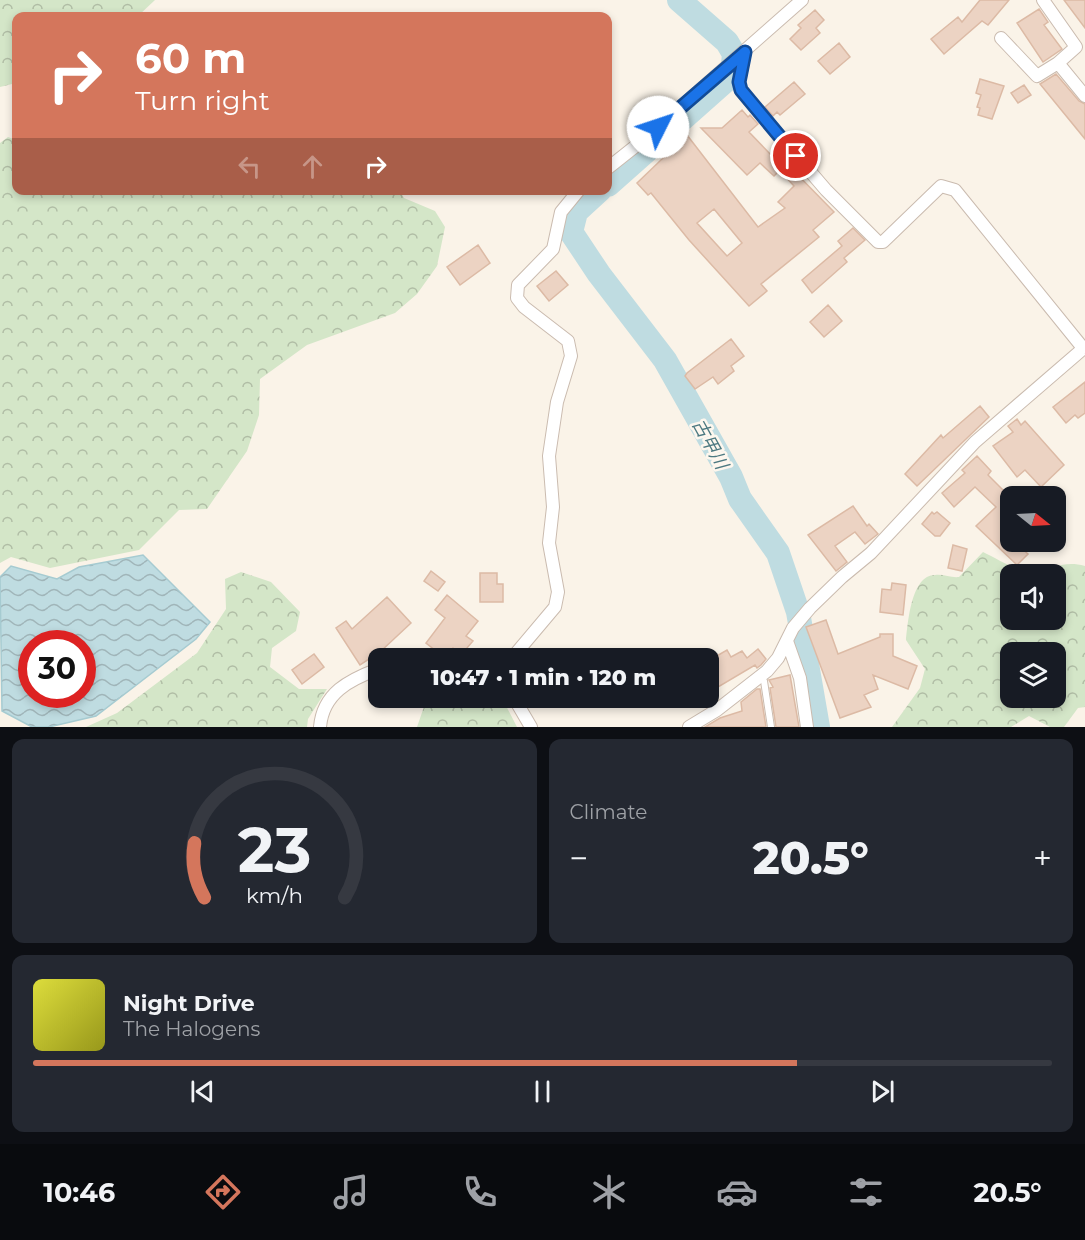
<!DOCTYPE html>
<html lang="en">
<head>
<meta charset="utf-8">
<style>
	body { margin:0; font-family:Montserrat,"Noto Sans JP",sans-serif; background:#242831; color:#f1f3f6; height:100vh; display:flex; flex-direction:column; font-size:22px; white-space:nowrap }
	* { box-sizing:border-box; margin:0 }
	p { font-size:20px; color:#9ea1a6 }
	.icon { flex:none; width:33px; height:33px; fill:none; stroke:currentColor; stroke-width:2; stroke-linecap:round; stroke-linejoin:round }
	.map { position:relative; height:727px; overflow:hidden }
	.panel { display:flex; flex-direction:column; gap:12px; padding:12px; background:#0d0f14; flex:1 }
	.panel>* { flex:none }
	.banner { position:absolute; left:12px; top:12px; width:600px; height:183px; border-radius:12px; box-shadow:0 3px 9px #0003; background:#d4765c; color:#fff; overflow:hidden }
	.needle { width:39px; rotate:108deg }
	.buttons { position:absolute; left:1000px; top:486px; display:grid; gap:12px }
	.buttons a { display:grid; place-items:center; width:66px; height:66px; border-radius:12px; background:#171b24; box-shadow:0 3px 9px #0003; font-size:30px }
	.speed { position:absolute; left:18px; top:630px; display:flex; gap:12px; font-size:30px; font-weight:700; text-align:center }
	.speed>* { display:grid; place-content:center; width:78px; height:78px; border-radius:50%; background:#171b24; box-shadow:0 3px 9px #0003; line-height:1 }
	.speed .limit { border:9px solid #d22; background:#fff; color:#111 }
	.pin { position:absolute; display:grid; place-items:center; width:51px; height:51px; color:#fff; margin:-26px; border:3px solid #fff; border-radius:50%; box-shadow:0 2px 6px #0007 }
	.me { position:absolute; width:66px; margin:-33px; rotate:49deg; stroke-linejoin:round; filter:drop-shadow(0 0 4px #0008) }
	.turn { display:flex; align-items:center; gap:21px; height:126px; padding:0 24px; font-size:27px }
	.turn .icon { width:78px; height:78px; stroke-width:2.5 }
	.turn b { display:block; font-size:42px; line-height:51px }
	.lanes { display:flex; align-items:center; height:57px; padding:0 24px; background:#0003; justify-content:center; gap:30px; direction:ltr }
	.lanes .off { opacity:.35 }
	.big { font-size:45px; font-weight:800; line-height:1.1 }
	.panel .tile { flex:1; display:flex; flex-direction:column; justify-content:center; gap:9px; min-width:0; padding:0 21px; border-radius:12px; background:#242831 }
	.panel .dial { align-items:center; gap:0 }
	.dial svg { height:156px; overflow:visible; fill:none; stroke:#363941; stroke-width:7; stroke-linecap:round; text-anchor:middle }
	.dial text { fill:#f1f3f6; stroke:none }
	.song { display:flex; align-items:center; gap:18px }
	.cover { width:72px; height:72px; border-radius:9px; background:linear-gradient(135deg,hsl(60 70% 55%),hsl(60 70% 35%)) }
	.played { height:6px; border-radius:3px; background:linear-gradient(90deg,#d4765c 75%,#363941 75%) }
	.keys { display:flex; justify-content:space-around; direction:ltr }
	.heat { display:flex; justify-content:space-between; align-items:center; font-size:33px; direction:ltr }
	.panel .tiles { flex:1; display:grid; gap:12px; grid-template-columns:1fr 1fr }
	.tile:last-child { grid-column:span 2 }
	.trip { position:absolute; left:368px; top:648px; width:351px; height:60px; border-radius:12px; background:#171b24; box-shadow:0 3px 9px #0003; font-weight:800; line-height:60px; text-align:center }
	.tab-bar { display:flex; height:96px; justify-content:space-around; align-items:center; background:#090b0e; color:#9ea1a6 }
	.tab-bar .icon { width:42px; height:42px }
	.tab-bar .active { color:#d4765c }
	.tab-bar b { font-size:27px; color:#f1f3f6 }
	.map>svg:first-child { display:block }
	.forest { fill:url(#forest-crowns); fill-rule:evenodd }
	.water { fill:url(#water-waves); stroke:#a6cbd1; stroke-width:1.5; fill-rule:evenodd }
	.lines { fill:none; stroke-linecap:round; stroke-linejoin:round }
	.river { stroke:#bfdce1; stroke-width:24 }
	.building { fill:#ecd3c3; stroke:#dcbaa5; stroke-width:1.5; fill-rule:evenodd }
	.lane-casing { stroke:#cabbaf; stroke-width:8 }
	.street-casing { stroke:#cabbaf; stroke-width:14 }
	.lane { stroke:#fff; stroke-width:6 }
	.street { stroke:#fff; stroke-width:12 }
	.route-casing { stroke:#114b97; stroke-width:15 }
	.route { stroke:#1a73e8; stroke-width:10 }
	.labels { text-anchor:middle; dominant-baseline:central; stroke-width:5; stroke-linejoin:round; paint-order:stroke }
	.water-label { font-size:18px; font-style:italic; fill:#4c7981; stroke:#fdf7ee }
</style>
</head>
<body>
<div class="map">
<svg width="1085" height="727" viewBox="0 0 1085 727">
	<defs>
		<pattern id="forest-crowns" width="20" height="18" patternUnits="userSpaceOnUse" patternTransform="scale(1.5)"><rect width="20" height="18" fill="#d4e6c8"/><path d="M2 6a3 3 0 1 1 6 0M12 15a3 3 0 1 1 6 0" fill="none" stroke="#b0bda5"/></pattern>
		<pattern id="water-waves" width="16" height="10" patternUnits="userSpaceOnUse" patternTransform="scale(1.5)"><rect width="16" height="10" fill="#bfdce1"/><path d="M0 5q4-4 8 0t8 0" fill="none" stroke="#a0b5b9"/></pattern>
	</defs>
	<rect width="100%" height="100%" fill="#faf3e8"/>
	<path class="forest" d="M0,0h155l-17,16h-122v67l-16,4z
		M8,137l8,3v50l384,1 4,7 31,13 10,16 -8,39 -20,28 -22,19 -88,32 -47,34 -1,36 -12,36 -40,58 -28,1 -40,40 -89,18 -39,-11 -11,6v-420z
		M983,552c13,6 31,18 45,19 24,1 33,-12 57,-5v141l-7,1 -14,19h-14l-21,-11 -18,11h-119l28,-39 5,-19 -19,-29c2,-17 5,-65 29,-65 9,-1 16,3 24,2zM1011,574h45v46h-45zM1011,652h45v46h-45z
		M241,572l30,10 29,30 -4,19 -24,17 -2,19 29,22h28l-19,30 -1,8h-221l31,-14 80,-60 29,-44 -1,-30z
		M427,698h75l15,29h-100z"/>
	<path class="water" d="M143,555l67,67 -14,17 -100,77 -47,11h-17l-30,-16 -2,-134 11,-11 46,13 22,-12zM32,644h50v50h-50z"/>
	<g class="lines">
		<path class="river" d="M608,185l124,-110 2,-21 -7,-12 -48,-42
			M600,190l-24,22 -5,20 28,42 66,86 66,117 9,22 38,54 20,59 20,115"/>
	</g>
	<path class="building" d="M980,0h29l-21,25 -6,-4 -38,33 -13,-15 27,-22 4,5z
		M1064,0h21v28z
		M1039,9l9,13 -4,3 18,24 -19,13 -26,-39z
		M815,10l9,10 -8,8 4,5 -19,17 -11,-11 11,-11 -3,-3z
		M839,43l11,14 -20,17 -12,-13z
		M1056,74l23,27 6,3v35l-45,-55z
		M980,79l24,7 -12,33 -14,-4 2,-7 -3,-1 4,-12 -5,-2z
		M794,82l11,12 -25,21 -3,-3 -4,4 -8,-9z
		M1024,85l7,10 -13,8 -7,-10z
		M742,110l6,7 2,-2 8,9 -9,8 23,24 3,-3 11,11 -12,12 -14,-13 -13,12 -46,-47h21z
		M687,135l71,92 27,-19 -7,-6 16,-16 -13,-14 7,-7 46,47 -21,18 6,7 -58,47 6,7 -18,15 -60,-66 -38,-47 -3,2 -11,-12zM714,209l28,34 -15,13 -30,-33z
		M853,228l12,12 -21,18 3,4 -35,31 -10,-13 40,-34 -4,-5z
		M478,245l12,18 -30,22 -13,-18z
		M556,271l12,14 -19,16 -12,-15z
		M828,305l14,16 -18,16 -14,-15z
		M731,339l13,17 -13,10 3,5 -16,13 -5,-7 -18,12 -10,-13 2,-3z
		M1085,382v31l-7,5 -3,-3 -9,8 -13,-16z
		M980,406l9,11 -72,69 -12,-12 36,-39 2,3z
		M1017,419l4,6 4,-4 39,44 -23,22 -16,-17 -8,7 -24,-31 20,-14 -5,-6z
		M977,456l14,15 -3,4 23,23v44h4l13,12 -11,11 -41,-39 20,-19 -21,-20 -21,20 -12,-14 23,-20 -3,-3z
		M853,506l14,20 2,-2 9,10 -13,10 -10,-12 -20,14 12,16 -11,9 -28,-36z
		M932,512l2,2 3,-2 13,11 -10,13h-5l-13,-12z
		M953,545l14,4 -5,22 -14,-3z
		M431,571l14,11 -7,9 -14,-10z
		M480,573h17v11h6v18h-23z
		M892,583l14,2 -3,30 -23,-3 2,-23 9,1z
		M447,595l31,26 -12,15 7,5 -12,14 -8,-7 -8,10 -19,-15 19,-25 -10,-8z
		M387,597l24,26 -31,29 -20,13 -24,-37 10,-7 6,8z
		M826,620l12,34 42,-17v-3h13v22l24,10 -9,23 -35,-14 5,14 -14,6 7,12 -31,11 -34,-91z
		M758,649l8,10 -5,6 -4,3 -2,-3 -47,28v-32l19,-11 4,7 11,-6 5,7z
		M314,654l10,13 -22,17 -10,-14z
		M790,675l9,52h-23l-6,-39 3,-1 -4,-7z
		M757,689h3l6,38h-61l15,-9 22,-7 -1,-9z"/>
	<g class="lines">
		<defs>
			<path id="lane" d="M760,676l4,5 7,46"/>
			<path id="street" d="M1001,38l36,38 21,-13 18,-16 -33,-47
				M745,52l-6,30 2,9 85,99 52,52h5l58,-56 14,4 128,158
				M1058,63l27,33
				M608,168l34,-27 160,-141
				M787,641l13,37 7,49
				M512,658l43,-51 3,-15 -9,-49 4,-36 -4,-51 8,-54 14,-46 -3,-15 -44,-34 -7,-9 1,-13 35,-36 8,-37 18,-22
				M514,698l17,29
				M320,727c3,-34 29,-47 58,-58
				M689,727l28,-17 50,-39 11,-13 15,-30 17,-20 32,-31 29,-24 104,-111 110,-95"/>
		</defs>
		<use href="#lane" class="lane-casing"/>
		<use href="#street" class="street-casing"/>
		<use href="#lane" class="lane"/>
		<use href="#street" class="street"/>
	</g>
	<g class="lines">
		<defs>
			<path id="route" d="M658,127l87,-75 -6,30 2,8 55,66"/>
		</defs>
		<use href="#route" class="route-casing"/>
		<use href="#route" class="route"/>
	</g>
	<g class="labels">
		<g class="water-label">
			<text transform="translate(710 444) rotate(61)">古甲川</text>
		</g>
	</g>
</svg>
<div class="buttons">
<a><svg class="needle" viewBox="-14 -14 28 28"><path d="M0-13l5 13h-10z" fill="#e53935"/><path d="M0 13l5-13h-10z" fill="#9ea1a6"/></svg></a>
<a><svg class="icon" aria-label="sound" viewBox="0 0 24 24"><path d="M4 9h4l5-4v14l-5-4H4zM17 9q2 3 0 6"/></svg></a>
<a><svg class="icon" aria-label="layers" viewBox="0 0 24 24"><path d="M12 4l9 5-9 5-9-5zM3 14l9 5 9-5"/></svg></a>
</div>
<div class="speed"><div class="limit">30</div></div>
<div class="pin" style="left:796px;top:156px;background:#d93025"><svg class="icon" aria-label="arrive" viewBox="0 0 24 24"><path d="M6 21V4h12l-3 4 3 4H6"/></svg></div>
<svg class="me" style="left:658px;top:127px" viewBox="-20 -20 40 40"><circle r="19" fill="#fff"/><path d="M0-13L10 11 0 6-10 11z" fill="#1a73e8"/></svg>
<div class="trip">10:47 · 1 min · 120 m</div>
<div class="banner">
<div class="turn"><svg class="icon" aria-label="right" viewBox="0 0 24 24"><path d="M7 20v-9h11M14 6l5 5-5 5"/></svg><div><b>60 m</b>Turn right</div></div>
<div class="lanes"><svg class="icon off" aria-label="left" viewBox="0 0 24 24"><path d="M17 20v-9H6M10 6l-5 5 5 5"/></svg><svg class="icon off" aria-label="ahead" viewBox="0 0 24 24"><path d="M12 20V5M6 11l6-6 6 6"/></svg><svg class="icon" aria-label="right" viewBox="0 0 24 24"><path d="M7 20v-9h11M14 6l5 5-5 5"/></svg></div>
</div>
</div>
<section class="panel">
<div class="tiles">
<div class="tile dial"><svg viewBox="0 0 100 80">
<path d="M14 69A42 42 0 1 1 86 69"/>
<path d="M14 69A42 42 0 0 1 9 41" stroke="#d4765c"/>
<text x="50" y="56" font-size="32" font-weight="700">23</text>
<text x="50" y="72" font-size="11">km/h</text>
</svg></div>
<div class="tile"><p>Climate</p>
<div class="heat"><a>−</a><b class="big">20.5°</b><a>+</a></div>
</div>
<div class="tile">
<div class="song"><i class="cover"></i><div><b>Night Drive</b><p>The Halogens</p></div></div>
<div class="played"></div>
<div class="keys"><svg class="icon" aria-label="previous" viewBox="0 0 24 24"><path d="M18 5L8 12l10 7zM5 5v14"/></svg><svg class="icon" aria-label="pause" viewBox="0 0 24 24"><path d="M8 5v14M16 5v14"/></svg><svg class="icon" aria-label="next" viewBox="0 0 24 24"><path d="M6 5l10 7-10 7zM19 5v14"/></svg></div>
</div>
</div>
</section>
<nav class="tab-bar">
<b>10:46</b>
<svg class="icon active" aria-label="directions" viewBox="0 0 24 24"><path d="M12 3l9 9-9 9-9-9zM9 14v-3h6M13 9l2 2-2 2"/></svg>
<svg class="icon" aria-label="music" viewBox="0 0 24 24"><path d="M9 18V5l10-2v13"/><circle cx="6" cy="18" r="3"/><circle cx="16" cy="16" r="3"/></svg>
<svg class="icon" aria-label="phone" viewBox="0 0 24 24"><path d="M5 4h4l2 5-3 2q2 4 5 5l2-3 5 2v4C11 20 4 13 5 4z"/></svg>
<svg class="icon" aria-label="climate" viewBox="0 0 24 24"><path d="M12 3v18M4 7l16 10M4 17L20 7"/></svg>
<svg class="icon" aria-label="car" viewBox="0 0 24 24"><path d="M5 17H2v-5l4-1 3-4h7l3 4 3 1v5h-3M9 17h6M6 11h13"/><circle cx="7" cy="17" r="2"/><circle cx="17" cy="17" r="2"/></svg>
<svg class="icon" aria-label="filters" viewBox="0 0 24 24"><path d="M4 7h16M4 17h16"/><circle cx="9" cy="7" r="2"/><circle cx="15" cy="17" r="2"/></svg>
<b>20.5°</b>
</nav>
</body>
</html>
